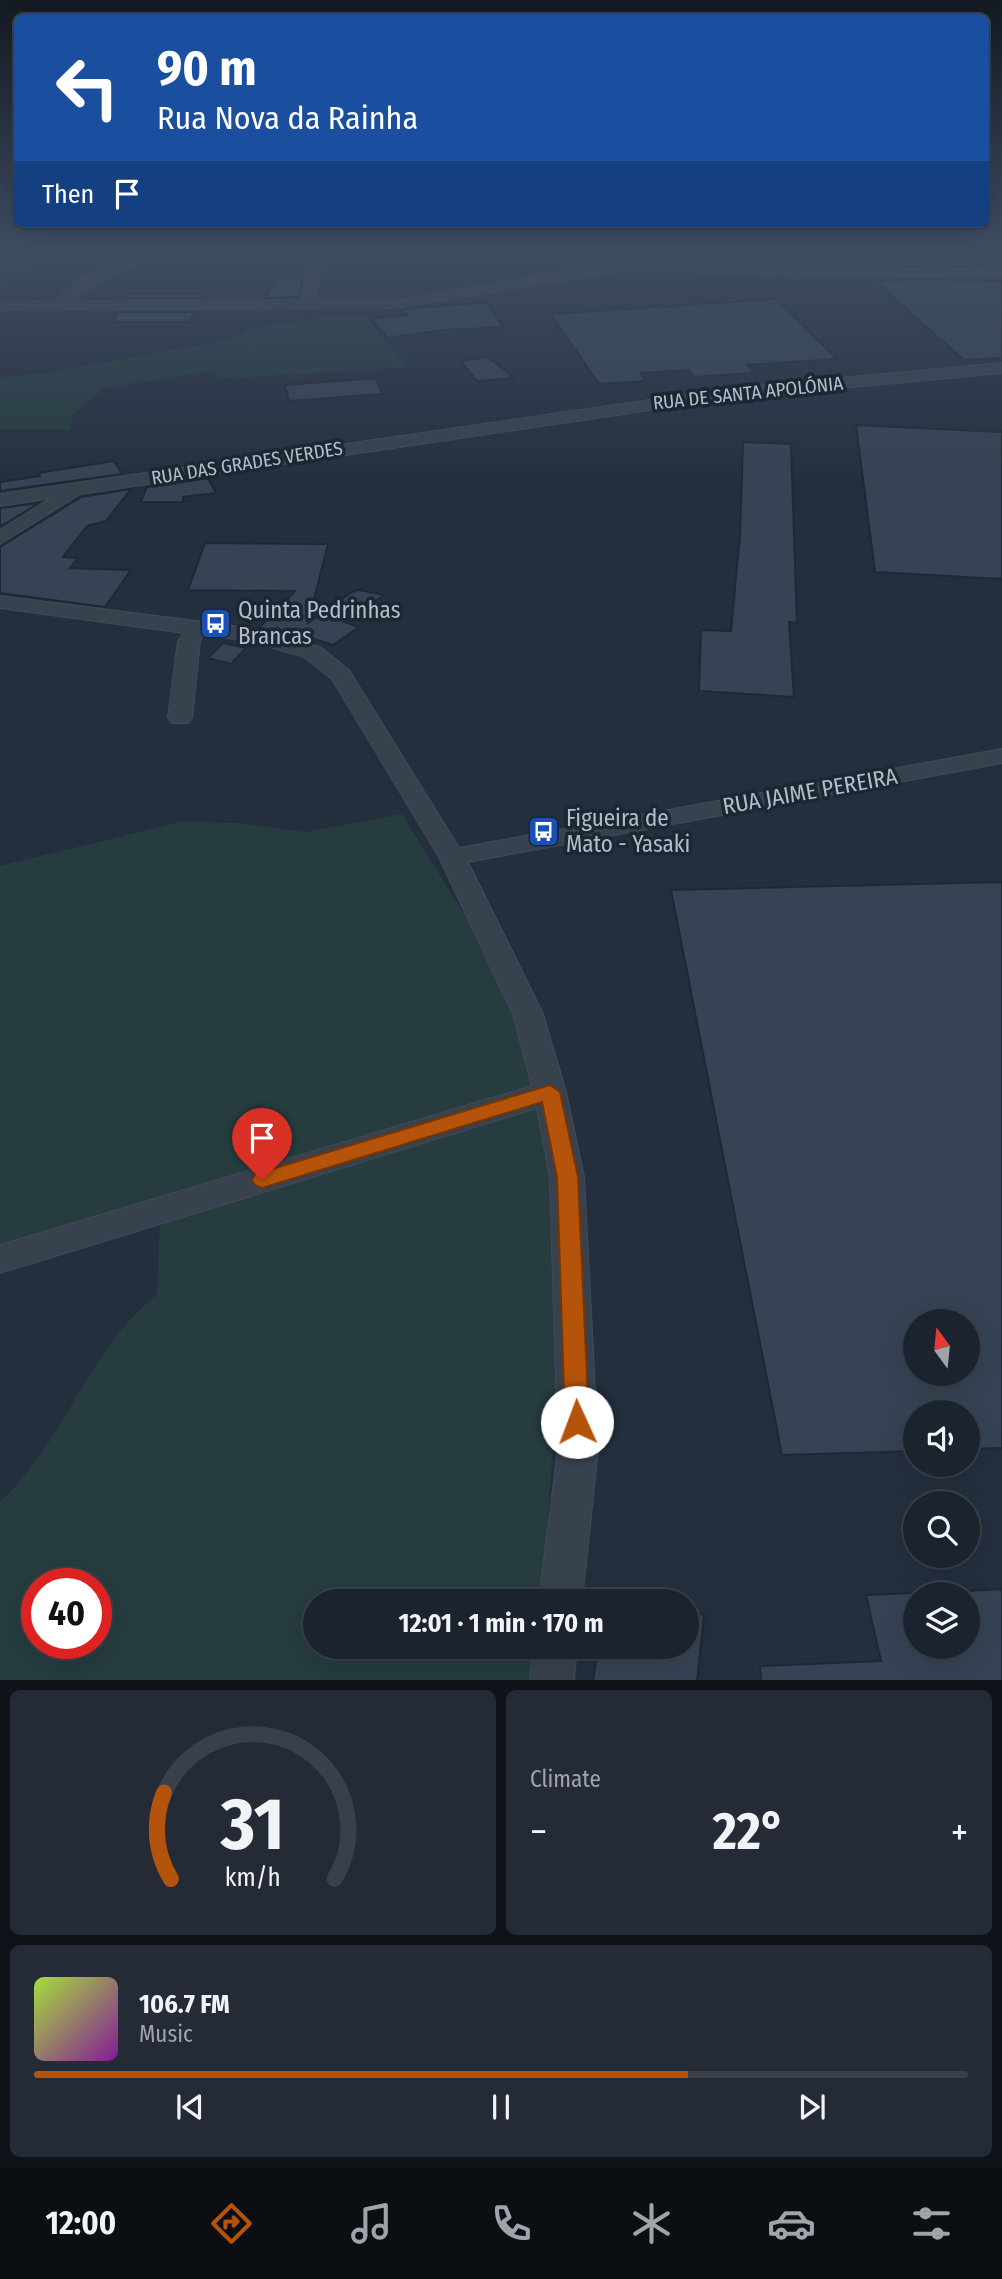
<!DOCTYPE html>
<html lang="en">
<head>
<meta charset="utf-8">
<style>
	body { margin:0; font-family:"Fira Sans Condensed",sans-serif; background:#242b36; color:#f1f3f6; height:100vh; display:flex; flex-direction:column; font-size:26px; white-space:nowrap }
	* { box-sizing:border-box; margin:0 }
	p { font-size:23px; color:#a0a4aa }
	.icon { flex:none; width:38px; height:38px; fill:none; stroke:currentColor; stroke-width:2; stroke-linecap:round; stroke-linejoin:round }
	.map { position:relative; height:1680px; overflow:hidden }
	.details { display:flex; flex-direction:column; gap:10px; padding:10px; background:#0f1319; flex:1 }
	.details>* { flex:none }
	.banner { position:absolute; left:14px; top:14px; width:975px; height:214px; border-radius:10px; box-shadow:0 7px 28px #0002,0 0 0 2px #39404a; background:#1a4fa0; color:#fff; overflow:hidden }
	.needle { width:46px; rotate:345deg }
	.buttons { position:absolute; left:903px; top:1309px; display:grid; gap:14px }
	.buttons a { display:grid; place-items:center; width:77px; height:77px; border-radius:50%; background:#1b232e; box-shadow:0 7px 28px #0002,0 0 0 2px #39404a; font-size:35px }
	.speed { position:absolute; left:21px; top:1568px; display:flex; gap:14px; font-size:35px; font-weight:700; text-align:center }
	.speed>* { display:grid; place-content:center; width:91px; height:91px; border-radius:50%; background:#1b232e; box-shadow:0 7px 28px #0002,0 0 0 2px #39404a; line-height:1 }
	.speed .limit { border:10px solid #d22; background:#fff; color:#111 }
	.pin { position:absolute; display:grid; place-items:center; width:60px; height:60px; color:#fff; margin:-72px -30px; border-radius:50% 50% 50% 0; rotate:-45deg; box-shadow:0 0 7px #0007 }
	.pin .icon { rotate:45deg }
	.me { position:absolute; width:77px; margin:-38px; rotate:358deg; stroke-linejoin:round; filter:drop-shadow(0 0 5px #0008) }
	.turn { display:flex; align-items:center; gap:24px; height:147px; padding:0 28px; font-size:32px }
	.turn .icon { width:91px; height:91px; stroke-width:2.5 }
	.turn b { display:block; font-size:49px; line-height:60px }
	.then { display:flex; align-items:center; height:66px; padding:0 28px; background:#0003; gap:14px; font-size:26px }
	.big { font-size:52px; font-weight:700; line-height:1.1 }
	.details .tile { flex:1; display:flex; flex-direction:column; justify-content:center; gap:10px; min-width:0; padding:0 24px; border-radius:10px; background:#242b36 }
	.details .dial { align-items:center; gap:0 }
	.dial svg { height:182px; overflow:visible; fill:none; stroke:#39404a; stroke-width:7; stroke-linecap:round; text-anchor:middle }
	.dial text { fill:#f1f3f6; stroke:none }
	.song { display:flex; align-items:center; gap:21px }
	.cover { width:84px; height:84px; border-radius:10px; background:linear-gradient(135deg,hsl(80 70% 55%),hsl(290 70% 35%)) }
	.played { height:7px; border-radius:4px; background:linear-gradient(90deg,#b45309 70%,#39404a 70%) }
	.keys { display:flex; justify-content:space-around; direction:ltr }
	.heat { display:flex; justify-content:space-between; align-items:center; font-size:38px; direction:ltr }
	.details .tiles { flex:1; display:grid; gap:10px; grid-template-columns:1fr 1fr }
	.tile:last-child { grid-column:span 2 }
	.trip { position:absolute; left:303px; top:1589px; width:396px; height:70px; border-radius:35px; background:#1b232e; box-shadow:0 7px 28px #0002,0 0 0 2px #39404a; font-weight:700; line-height:70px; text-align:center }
	.dock { display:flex; height:112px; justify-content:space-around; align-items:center; background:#0b0e12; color:#a0a4aa }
	.dock .icon { width:49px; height:49px }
	.dock .selected { color:#b45309 }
	.dock b { font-size:32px; color:#f1f3f6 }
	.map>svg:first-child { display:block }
	.green { fill:#263c3f; fill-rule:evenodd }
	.building { fill:#364354; stroke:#1f2835; stroke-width:2; fill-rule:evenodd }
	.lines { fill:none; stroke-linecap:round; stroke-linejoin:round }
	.minor-casing { stroke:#414a57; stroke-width:2 }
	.minor { fill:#38414e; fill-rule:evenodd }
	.route { fill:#b45309; stroke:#753606; stroke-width:2 }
	.labels { text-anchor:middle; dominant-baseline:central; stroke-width:7; stroke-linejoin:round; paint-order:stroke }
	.far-street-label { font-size:19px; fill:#b4bcc9; stroke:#1d2633 }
	.poi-label { font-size:23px; fill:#b4bcc9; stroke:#1d2633; text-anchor:start }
	.street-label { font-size:23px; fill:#b4bcc9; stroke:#1d2633 }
</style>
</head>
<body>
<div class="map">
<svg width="1002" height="1681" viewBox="0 0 1002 1681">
	<rect width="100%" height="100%" fill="#242f3e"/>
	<path class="green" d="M2,245h140c-19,40 -64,12 -95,16 -12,1 -28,15 -39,22l-8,-2z
		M575,245h224l7,27 -167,-7 -54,9z
		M334,315l30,1 45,51 -190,12 -8,-8 -107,17 -32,27 -1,15h-71v-52l45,-5 184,-33 19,-11z
		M402,814l87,141 45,86 18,81 6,236 -15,243h-228v46h225l-2,33h-538v-178c54,-50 79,-123 126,-178 9,-11 21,-20 31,-30l4,-96 -161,47v-379l180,-44 57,1 69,9zM37,1584h59v59h-59z"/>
	<path class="building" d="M892,245h26l7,21h-25z
		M936,245h31l9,21h-31z
		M277,276l26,1 -4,20 -33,1z
		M905,280l97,1v77l-38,2 -88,-78z
		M128,294h75l-2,4h-75z
		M776,299l61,60 -89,6 5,8 -59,4 -5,-7 -48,3 4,8 -46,3 -48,-70z
		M486,303l17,24 -59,3 -57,8 -15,-19 37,-4 -8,-5 11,-2z
		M118,312h77l-5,10h-77z
		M488,357l26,21 -37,3 -16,-20z
		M376,378l6,16 -93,7 -4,-16z
		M856,425l146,7v147l-127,-7z
		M743,442l48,2 6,179 -8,-1 5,75 -95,-6 2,-61 30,1 9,-97z
		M114,461l8,13 -122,17v-9l40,-6 -2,-3z
		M208,478l8,15 -33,4v5h-42l6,-15z
		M131,489l-25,32 -19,5 -24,31 15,1 -8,10 61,2 -26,37 -105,-14v-46l81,-50z
		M39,503l-39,24v-19z
		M205,543l123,1 -20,79 44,-31 7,-2 25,5 -40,27 15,5 -26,18 -38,-12 -36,-5 36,-37 -107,-1z
		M223,643l23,5 -15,16 -23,-6z
		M1002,882v566l-34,1v-37h-53v39l-133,4 -111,-565zM915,1321h53v53h-53z
		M1002,1589v92h-241l-1,-15 121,-5 -15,-66 49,-2v54h53v-56z
		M686,1611l18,4 -7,66h-104l5,-34h88z"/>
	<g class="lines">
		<defs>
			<path id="minor" d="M920,245h13l10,24h59v8h-187l-184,-8 -234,39 -397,2v-8l55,-1 29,-24 63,-31 171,10 4,6 -7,38h82l234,-39 184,8h114zM150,254l158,9 -7,37 -229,1c27,-22 51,-28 78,-47z
				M1002,363v10l-277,26 -645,95 -80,50v-14l51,-32 -51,8v-12l725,-105z
				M0,596l250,32 70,19 29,23 110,178 543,-99v14l-534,99 75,152 23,78 18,85 14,272 -16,152h-43l19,-152 -8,-272 -13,-69 -537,165v-28l532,-159 -19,-72 -74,-157 -107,-178 -28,-22 -55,-16 -46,-6 -3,6 -8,77 -4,5h-16l-4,-5 10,-77 6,-8 -184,-25z
				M533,1647h44l-3,34h-44z"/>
		</defs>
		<use href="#minor" class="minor-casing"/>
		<use href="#minor" class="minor"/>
	</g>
	<linearGradient id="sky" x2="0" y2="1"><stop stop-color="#141a22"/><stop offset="0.51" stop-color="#3f4d63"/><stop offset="1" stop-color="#3f4d63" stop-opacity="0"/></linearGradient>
	<rect width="1002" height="481" fill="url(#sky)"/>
	<path class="route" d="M550,1085l10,7 18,85 11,245 -3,7 -9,4 -8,-4 -4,-7 -8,-245 -15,-75 -280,86 -7,-3 -3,-5 3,-6 7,-2z"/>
	<defs>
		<symbol id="bus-square" viewBox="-11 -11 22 22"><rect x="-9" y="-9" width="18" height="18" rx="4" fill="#1a4fb4" stroke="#1d2633"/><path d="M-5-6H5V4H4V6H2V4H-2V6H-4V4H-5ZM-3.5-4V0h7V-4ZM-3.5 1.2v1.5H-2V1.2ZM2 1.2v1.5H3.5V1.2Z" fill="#fff"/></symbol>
	</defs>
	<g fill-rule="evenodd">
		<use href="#bus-square" x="198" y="606" width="35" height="35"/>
		<use href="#bus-square" x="526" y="814" width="35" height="35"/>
	</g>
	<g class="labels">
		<g class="far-street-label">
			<text transform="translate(748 393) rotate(-6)">RUA DE SANTA APOLÓNIA</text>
			<text transform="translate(247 463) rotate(-9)">RUA DAS GRADES VERDES</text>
		</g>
		<g class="poi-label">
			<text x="238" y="610">Quinta Pedrinhas<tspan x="238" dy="26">Brancas</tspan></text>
			<text x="566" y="818">Figueira de<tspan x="566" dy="26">Mato - Yasaki</tspan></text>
		</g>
		<g class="street-label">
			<text transform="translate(810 791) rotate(-10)">RUA JAIME PEREIRA</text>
		</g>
	</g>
</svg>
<div class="buttons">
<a><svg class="needle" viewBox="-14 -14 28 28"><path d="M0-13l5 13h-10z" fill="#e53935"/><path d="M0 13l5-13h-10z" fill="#a0a4aa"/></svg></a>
<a><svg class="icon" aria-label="sound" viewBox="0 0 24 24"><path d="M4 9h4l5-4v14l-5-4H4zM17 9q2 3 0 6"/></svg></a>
<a><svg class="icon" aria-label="search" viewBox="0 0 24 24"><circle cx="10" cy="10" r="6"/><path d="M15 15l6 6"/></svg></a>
<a><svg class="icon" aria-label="layers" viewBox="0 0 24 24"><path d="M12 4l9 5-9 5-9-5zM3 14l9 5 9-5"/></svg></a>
</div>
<div class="speed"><div class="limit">40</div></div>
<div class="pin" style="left:262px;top:1180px;background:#d93025"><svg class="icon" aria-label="arrive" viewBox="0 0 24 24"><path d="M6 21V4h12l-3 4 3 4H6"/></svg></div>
<svg class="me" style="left:577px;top:1422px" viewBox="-20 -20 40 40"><circle r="19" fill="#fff"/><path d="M0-13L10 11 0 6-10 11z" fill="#b45309"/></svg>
<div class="trip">12:01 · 1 min · 170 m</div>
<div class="banner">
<div class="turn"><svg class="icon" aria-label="left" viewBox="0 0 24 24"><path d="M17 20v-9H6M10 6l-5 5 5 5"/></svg><div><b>90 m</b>Rua Nova da Rainha</div></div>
<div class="then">Then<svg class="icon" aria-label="arrive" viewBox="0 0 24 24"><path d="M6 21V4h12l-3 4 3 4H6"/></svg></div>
</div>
</div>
<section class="details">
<div class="tiles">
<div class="tile dial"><svg viewBox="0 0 100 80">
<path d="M14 69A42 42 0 1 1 86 69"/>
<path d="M14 69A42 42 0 0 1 11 31" stroke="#b45309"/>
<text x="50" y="56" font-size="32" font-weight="700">31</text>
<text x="50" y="72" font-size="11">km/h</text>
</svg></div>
<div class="tile"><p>Climate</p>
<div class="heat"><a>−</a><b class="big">22°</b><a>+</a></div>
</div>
<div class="tile">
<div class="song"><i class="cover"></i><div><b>106.7 FM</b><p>Music</p></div></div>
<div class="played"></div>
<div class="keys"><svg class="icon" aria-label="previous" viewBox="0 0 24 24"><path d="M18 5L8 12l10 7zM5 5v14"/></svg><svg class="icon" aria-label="pause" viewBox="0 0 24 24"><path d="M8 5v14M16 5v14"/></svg><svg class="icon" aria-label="next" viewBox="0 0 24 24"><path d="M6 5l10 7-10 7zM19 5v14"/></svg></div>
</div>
</div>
</section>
<nav class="dock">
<b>12:00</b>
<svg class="icon selected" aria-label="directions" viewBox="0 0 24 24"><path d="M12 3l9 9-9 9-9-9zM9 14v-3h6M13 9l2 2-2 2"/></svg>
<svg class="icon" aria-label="music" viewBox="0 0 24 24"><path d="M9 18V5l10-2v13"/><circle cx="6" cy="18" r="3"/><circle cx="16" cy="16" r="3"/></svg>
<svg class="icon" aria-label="phone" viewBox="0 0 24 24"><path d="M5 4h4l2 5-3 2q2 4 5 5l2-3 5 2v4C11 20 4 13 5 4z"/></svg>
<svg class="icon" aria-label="climate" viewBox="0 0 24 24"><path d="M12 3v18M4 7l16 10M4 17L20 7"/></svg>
<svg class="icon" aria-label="car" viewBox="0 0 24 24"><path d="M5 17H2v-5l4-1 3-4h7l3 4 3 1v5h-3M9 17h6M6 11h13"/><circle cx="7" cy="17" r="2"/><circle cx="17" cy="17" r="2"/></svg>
<svg class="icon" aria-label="filters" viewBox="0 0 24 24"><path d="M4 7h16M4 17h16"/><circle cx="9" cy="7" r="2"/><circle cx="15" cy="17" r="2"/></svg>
</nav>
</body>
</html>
